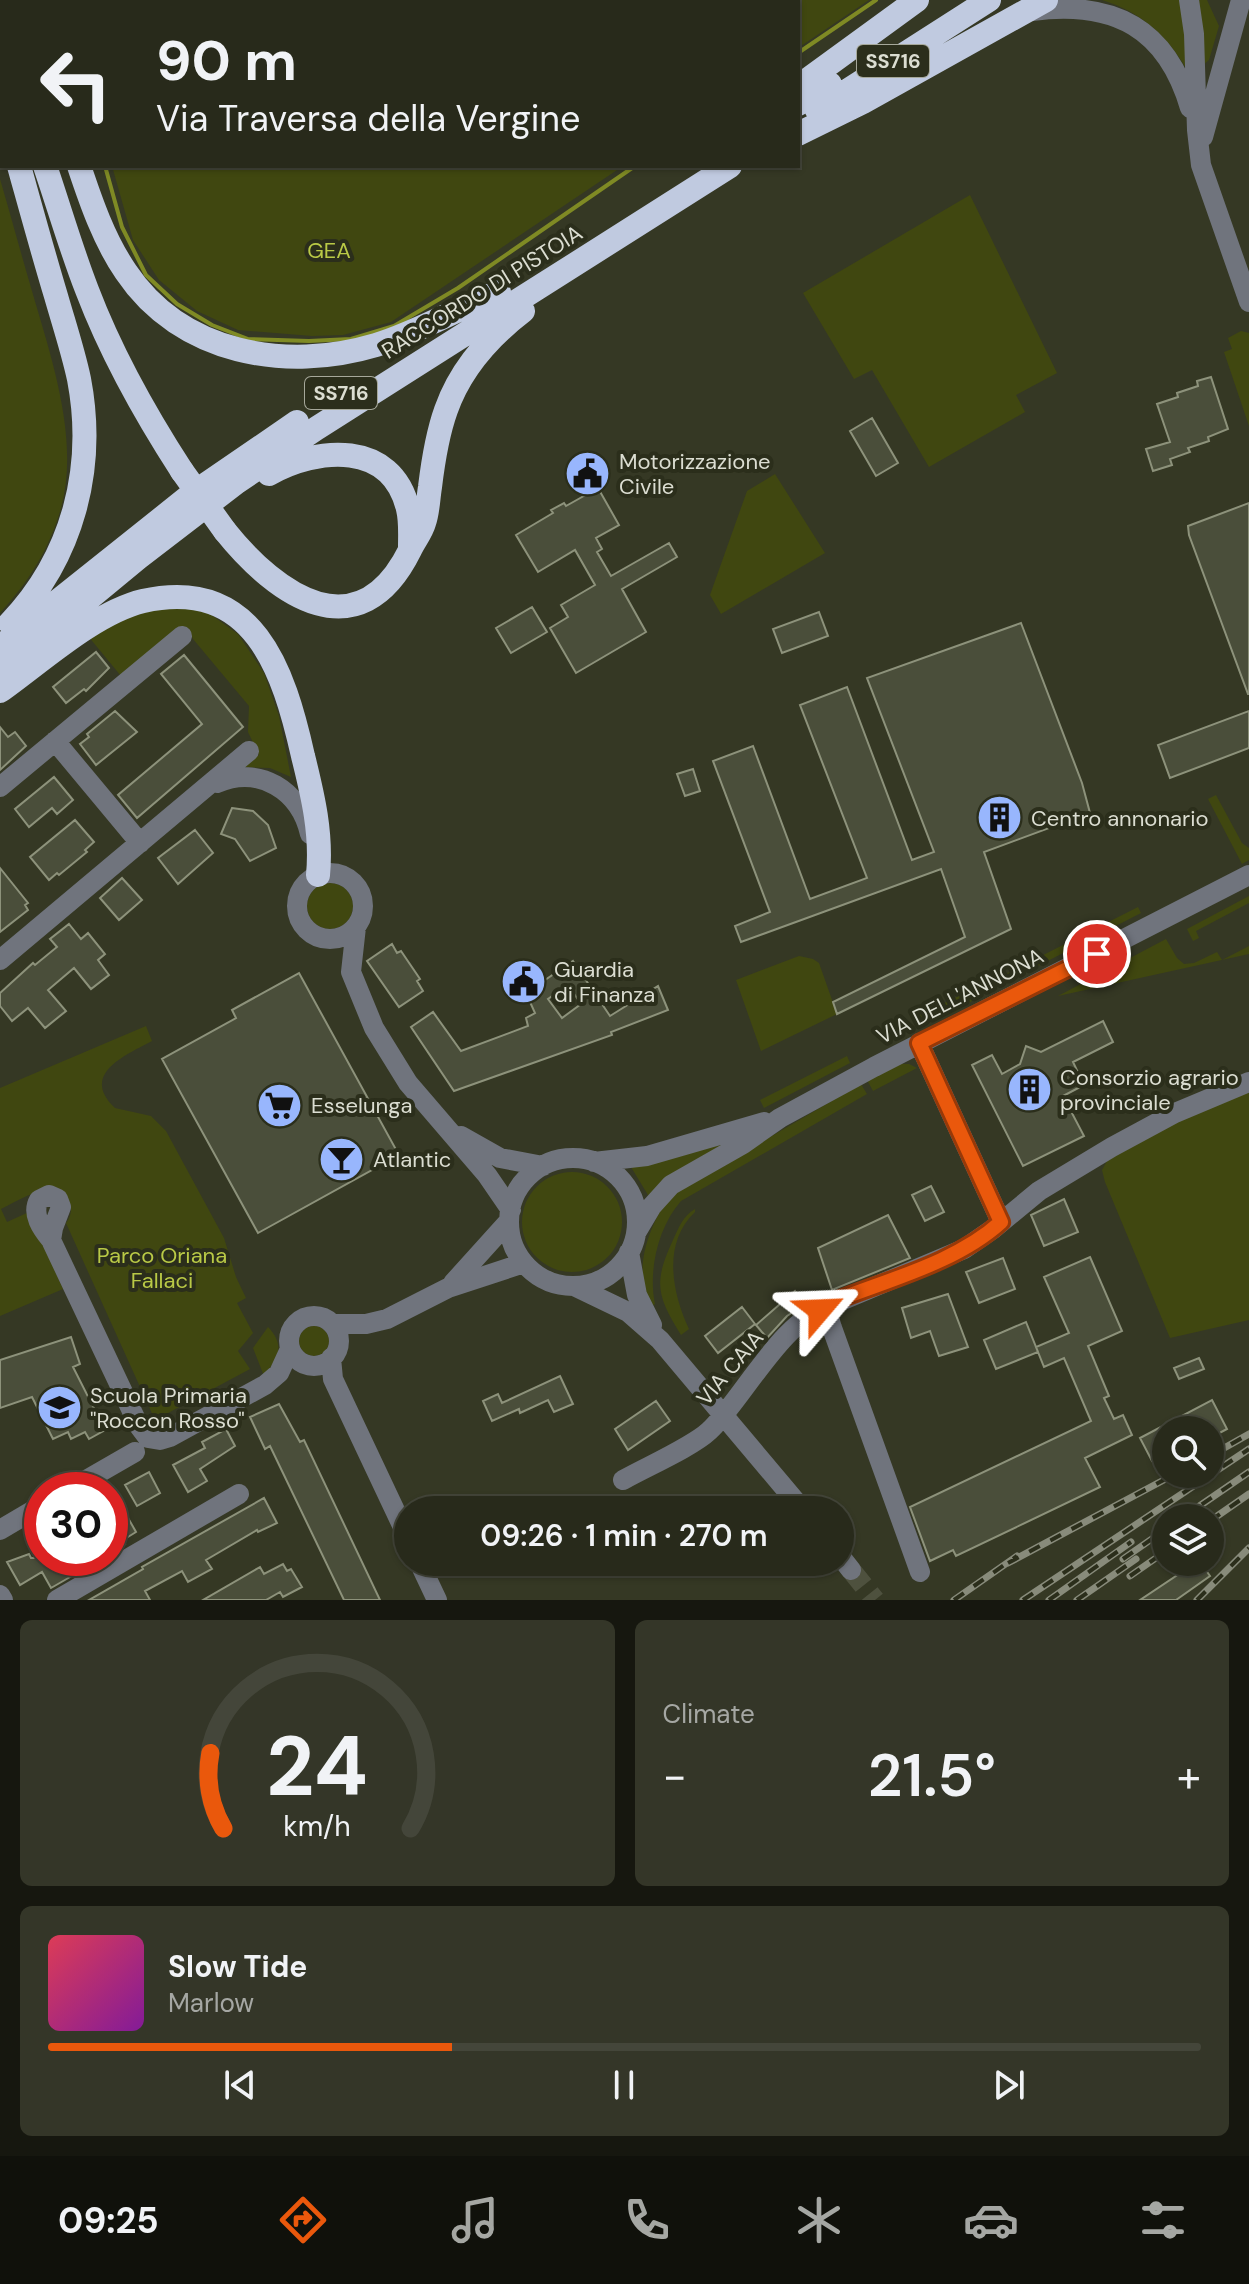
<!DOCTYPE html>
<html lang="en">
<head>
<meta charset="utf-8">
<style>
	body { margin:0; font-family:"DM Sans",sans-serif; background:#343628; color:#f1f3f6; height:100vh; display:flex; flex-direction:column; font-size:30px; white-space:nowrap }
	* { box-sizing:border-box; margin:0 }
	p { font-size:26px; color:#a5a7a3 }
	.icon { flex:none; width:44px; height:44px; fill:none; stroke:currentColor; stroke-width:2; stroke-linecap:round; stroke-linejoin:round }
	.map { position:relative; height:1600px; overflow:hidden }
	.details { display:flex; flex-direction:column; gap:20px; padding:20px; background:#16170f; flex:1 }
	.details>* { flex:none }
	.hud { position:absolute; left:0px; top:0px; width:800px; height:168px; box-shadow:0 2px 6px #0004,0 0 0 2px #44463a; background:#282a1b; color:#f1f3f6; overflow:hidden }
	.buttons { position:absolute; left:1152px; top:1416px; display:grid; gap:16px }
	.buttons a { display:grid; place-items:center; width:72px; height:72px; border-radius:50%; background:#282a1b; box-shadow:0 2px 6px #0004,0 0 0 2px #44463a; font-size:40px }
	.speed { position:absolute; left:24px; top:1472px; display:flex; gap:16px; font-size:40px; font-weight:700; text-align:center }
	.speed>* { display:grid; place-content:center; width:104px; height:104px; border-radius:50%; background:#282a1b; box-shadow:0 2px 6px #0004,0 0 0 2px #44463a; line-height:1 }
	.speed .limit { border:12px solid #d22; background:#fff; color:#111 }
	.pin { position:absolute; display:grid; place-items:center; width:68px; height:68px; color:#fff; margin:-34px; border:4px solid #fff; border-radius:50%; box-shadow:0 2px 8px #0007 }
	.me { position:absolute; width:88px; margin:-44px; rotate:64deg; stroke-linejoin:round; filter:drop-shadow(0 0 6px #0008) }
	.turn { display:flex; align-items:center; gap:28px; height:168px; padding:0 24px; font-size:36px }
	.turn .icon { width:104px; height:104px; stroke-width:2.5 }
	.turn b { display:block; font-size:56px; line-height:68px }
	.big { font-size:60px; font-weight:600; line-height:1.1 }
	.details .widget { flex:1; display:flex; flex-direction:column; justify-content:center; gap:12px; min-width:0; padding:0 28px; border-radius:12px; background:#343628 }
	.details .dial { align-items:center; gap:0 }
	.dial svg { height:208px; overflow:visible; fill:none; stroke:#44463a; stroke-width:7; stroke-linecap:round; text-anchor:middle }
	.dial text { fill:#f1f3f6; stroke:none }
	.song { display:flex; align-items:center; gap:24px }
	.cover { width:96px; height:96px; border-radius:12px; background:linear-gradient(135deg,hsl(350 70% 55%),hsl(290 70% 35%)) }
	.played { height:8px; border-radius:4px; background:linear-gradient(90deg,#ea580c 35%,#44463a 35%) }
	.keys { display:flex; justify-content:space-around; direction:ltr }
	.heat { display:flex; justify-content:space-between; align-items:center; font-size:44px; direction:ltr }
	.details .tiles { flex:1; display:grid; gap:20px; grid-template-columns:1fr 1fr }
	.widget:last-child { grid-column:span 2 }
	.trip { position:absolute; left:394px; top:1496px; width:460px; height:80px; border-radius:40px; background:#282a1b; box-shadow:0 2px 6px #0004,0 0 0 2px #44463a; font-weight:600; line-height:80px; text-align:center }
	.tabs { display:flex; height:128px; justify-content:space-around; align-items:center; background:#10110b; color:#a5a7a3 }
	.tabs .icon { width:56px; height:56px }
	.tabs .active { color:#ea580c }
	.tabs b { font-size:36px; color:#f1f3f6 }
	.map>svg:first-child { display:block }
	.green { fill:#404710 }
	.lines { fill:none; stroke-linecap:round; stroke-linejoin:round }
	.stream { stroke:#7f8a24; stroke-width:4 }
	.building { fill:#4a4e3a; stroke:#8d927b; stroke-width:2; fill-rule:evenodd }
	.minor-tunnel { stroke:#4e513e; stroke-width:20; stroke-dasharray:20 10; stroke-linecap:butt }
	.minor { stroke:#70747d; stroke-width:20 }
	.highway { stroke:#c0cae0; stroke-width:24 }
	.rail-casing { stroke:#888b7b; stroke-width:7 }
	.rail { stroke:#2b2e1b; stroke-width:4; stroke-dasharray:12; stroke-linecap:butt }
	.highway-bridge { stroke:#c0cae0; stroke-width:24 }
	.route-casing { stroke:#983908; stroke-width:20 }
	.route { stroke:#ea580c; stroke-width:14 }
	.labels { text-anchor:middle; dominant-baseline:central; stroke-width:8; stroke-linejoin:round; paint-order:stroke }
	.shield { fill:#2b2e1b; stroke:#a6a89a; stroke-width:2 }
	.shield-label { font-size:20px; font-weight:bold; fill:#dbddd1 }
	.park-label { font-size:22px; fill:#b9c946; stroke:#2b2e1b }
	.street-label { font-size:22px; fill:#dbddd1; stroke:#2b2e1b }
	.poi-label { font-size:22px; fill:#dbddd1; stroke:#2b2e1b; text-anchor:start }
</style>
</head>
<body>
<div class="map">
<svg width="1249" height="1600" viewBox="0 0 1249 1600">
	<rect width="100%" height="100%" fill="#353824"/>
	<path class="green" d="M90,0h779l-71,48v-46h-710z
		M1102,0h82l3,70c-20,-35 -46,-58 -85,-70z
		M1195,0h12l12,26 -10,34 -7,6z
		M112,166h511l-232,156 -48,13 -31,1 -74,-6 -41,-19 -38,-31 -26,-40z
		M0,179c11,37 21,75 32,112 19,66 48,148 29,217 -11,40 -33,75 -61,105z
		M970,195l87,178 -41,22 9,17 -96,55 -57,-97 -18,9 -51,-86z
		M1241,331l8,2v93l-25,-74 8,-3 -4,-11z
		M775,474l50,79 -104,61 -11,-19 37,-104z
		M140,609h63l35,25 26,39 15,43 12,61 -21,-9 -26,-1 -2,-4 17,-8 -11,-23 1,-26 -56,-67 -5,-11 -67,48 -33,-40z
		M1216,795l26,48 7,5v12l-7,4 -34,-65z
		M307 906a23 23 0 1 1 46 0a23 23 0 1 1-46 0Z
		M1249,896v7l-53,28 3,7 -6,3 -6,-12z
		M1138,907l3,6 -142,73 -3,-7z
		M1166,939l11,19 7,6 10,-1 23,-11 5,8 27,-14v8l-191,42z
		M799,956l14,3 6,4 18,51 -76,37 -25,-71z
		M977,987l1,9c-12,11 -39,26 -55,25l-5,-5z
		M146,1026l6,15c-26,14 -73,33 -37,67l36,8 15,15 58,107 12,39 10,21 -9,5 16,30 -15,18 12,18 -95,51 -89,-197c9,-12 5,-24 -6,-34 -21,-2 -41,11 -59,20l6,13 22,-10 34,77 -63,27v-228z
		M847,1056l3,7 -86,45 -4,-8z
		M898,1064h11l8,4 -44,23 -6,-11z
		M861,1084l6,10 -186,107c-23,26 -33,70 -26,103l-3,2c-21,-36 -3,-78 17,-110z
		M1249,1092v228l-79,18 -65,-156 -3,-12 5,-9 68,-39z
		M741,1133l-88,62h-5l-17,-28z
		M522 1222a50 50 0 1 1 100 0a50 50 0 1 1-100 0Z
		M695,1209v3c-33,31 -23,81 -6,117l-8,6c-24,-39 -28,-52 -8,-95 6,-13 10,-24 22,-31z
		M299 1341a15 15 0 1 1 30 0a15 15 0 1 1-30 0Z
		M268,1327c18,19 10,31 -4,49l-11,-28z"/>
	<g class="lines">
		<path class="stream" d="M80,2l2,-2
			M798,53l78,-53
			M105,166l17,61 24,48 31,29 35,21 36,14 61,2 42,-2 43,-13 64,-38 177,-122"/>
	</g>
	<path class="building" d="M1211,377l17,52 -20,8 1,4 -21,7 2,4 -20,7 2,6 -19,6 -7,-22 24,-7 -13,-38 21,-7 -1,-4 21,-7 -1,-5z
		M872,418l26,45 -22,13 -26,-45z
		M598,488l21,37 -23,13 6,11 -5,3 14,24 58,-33 8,14 -55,32 24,43 -70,41 -26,-45 18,-11 -7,-12 34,-20 -20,-35 -37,22 -22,-37 37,-22 -2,-3 13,-7 2,3z
		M1249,503v191h-1l-59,-159 -1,-9z
		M532,607l15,25 -36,21 -15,-25z
		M819,612l9,24 -46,17 -9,-24z
		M1021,623l61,160 8,30 -106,39 27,77 -174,85 -4,-12 132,-65 -24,-68 -200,73 -6,-16 35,-14 -57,-151 40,-15 57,153 57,-21 -67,-173 47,-18 65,173 22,-8 -67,-174z
		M96,652l13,16 -23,23 -2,-2 -18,14 -13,-16z
		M184,655l59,72 -106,91 -19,-23 84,-71 -41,-50z
		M115,711l22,21 -41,33 -16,-21 9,-7 -2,-3z
		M1249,711v37l-79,30 -12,-33z
		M0,727l8,10 7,-5 11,14 -26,24z
		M693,769l7,22 -15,5 -8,-22z
		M54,777l19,23 -16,14 -5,-6 -23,19 -14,-18z
		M232,808l21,3 15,14 8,23 -26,13 -15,-22 -14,-5z
		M75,820l19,22 -9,8 2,2 -28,23 -2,-2 -8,7 -19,-23z
		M195,830l18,23 -35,31 -20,-26z
		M0,868l28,35 -3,2 3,5 -28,22z
		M122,878l20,22 -23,20 -19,-22z
		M69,924l12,15 7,-6 17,21 -7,6 11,15 -18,14 -17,-21 -26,22 18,21 -21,17 -17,-20 -16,13 -12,-15v-13l33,-30 2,2 22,-18 -7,-8z
		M392,944l5,9 4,-2 19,28 -3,2 6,10 -24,16 -32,-46z
		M573,961l37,55 48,-30 10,24 -57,22 1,3 -158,56 -43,-64 22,-15 28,39 67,-25 -2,-8 9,-5 -9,-20zM568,985l13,19 -19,14 -14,-19z
		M299,973l100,182 -141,78 -96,-174 74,-41 -4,-8z
		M1103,1021l10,21 -40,20 11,23 -21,11 21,40 -61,30 -51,-101 20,-10 10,19 18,-10 6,-18 15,6z
		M931,1186l13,26 -19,9 -13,-26z
		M1064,1199l14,33 -34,14 -13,-31z
		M888,1215l22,43 -78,32 -14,-42z
		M1090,1257l32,74 -34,15 21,50 -5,2 10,21 9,-4 9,20 -47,23 15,29 -144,69 -3,-6 -23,11 -20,-54 181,-86 -27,-63 -20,9 -8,-20 33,-14 -25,-56z
		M1003,1258l12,31 -36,14 -13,-31z
		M795,1291l10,13 -18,12 -20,22 -11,-13z
		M948,1294l20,53 -29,9 -9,-25 -19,7 -9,-30z
		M742,1307l13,17 -37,29 -13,-17z
		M1026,1322l12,30 -42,17 -12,-29z
		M71,1337l9,27 -7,3 32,63 -16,9 -4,-7 -14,7 -3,-7 -15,7 -21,-42 -32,11v-48z
		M1199,1358l5,11 -25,10 -5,-11z
		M560,1376l13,28 -19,8 -6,-12 -28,13 -1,-4 -27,12 -9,-20 15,-7 4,9z
		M1212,1400l15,29 -17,9v-8h-44v24l-14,7 -12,-23z
		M656,1401l14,20 -42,29 -13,-21z
		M279,1404l21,38 4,-2 76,160h-36l-74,-154 -5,3 -15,-32z
		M226,1429l9,17 -35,23 7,12 -19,11 -15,-27 32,-17 -3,-6z
		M149,1472l11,21 -23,13 -12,-21z
		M264,1498l13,25 -19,9 -1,-2 -51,30 6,9 -24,13 -6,-11 -37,20 5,9h-61l54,-31 -1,-2z
		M123,1509l13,23 -13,8 2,4 -15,9v-37z
		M29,1554l2,4h72l-52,30 -9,-16 -22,13 -13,-23z
		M1197,1562h3l10,14 -34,24h-36z
		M283,1564l4,7 4,-2 11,18 -19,10 -3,-5 -14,8h-63l57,-33 4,7z"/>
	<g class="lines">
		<path class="minor-tunnel" d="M851,1570l24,30"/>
		<path class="minor" d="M1189,0l5,34 3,96 4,35 48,137
			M1032,11c83,-11 135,18 158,97
			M1203,137l38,-137
			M55,741l85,102
			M217,783c42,-18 83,7 93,51
			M0,787l182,-151
			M297 906a33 33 0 1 1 66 0a33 33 0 1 1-66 0Z
			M356,927l-5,45 23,56 34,55 79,92 24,35
			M0,960l249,-209
			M919,1043l82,179
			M461,1136l39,22 43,8
			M509 1222a64 64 0 1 1 128 0a64 64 0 1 1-128 0Z
			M594,1162l53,-6 117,-34
			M49,1195l9,4 3,8 -8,21 -2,12c-9,-11 -20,-26 -12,-40z
			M636,1233l16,-27 19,-21 72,-41 37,-26 94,-51 375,-192
			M51,1240l88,186 9,12 12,2 10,-3 95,-52 14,-12 11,-24
			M629,1252l8,43 15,30
			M453,1283l56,-62
			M574,1286l54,26 32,28 143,170
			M289 1341a25 25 0 1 1 50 0a25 25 0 1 1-50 0Z
			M332,1324h34l21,-5 61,-31 76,-25
			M331,1358l2,21 75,159
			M623,1480c23,-13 69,-33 86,-49 31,-28 78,-119 119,-121
			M69,1490l66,-38
			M0,1530l42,-25
			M840,1556l11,14
			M419,1562l18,38
			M920,1572l-88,-244 -4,-13 3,-10 133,-56 29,-20 46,-38 73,-44 63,-34 74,-31
			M0,1595l3,5
			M57,1600l182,-106"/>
		<path class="highway" d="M26,0v2
			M0,61l2,4
			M799,86l118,-86
			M0,97l2,7
			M798,104l32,-20
			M817,110l172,-110
			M798,134l65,-32 183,-102
			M45,166c14,41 26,83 42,124 24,63 58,124 95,181
			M79,166c12,36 25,74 47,106 55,82 160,100 250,73 43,-13 82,-37 123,-53
			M269,474c48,-27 123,-34 139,35 3,12 2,25 2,38
			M225,531c52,65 134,122 185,19 4,-9 11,-17 14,-27 4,-11 4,-24 6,-36 3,-25 7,-52 16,-77 14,-40 43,-73 77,-99
			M10,623c63,-66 86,-155 69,-244 -6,-28 -15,-55 -23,-83 -13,-43 -25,-87 -37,-130
			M0,647l192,-153 105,-72
			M0,672l138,-114 99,-76 80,-54 413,-262
			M0,691c41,-29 94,-78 143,-90 111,-25 141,70 160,155 10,40 19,78 15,119"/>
		<defs>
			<path id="rail" d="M1210,1456l39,-22
				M1182,1518l67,-46
				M1210,1521l39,-27
				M1123,1559l43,-30
				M1008,1563l167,-89
				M1130,1576l36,-25
				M954,1600l63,-44
				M1023,1600l226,-151
				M1049,1600l82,-58
				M1077,1600l59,-41
				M1197,1600l52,-52"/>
		</defs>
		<use href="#rail" class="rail-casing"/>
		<use href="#rail" class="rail"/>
		<path class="highway-bridge" d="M182,471l43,60"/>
	</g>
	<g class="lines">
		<defs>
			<path id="route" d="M820,1310h8l12,-11c54,-21 118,-38 161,-77l-82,-179 178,-89"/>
		</defs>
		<use href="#route" class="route-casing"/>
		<use href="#route" class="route"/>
	</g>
	<defs>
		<symbol id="civic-disc" viewBox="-11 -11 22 22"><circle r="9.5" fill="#98b6fd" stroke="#2b2e1b"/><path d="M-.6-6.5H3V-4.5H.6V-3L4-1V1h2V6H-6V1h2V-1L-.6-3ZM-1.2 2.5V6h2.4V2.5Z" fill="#111"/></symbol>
		<symbol id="building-disc" viewBox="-11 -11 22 22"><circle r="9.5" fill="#98b6fd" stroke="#2b2e1b"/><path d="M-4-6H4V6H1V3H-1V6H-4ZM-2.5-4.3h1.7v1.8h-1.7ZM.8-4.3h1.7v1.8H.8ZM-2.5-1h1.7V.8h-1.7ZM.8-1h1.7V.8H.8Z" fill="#111"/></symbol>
		<symbol id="supermarket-disc" viewBox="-11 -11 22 22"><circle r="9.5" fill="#98b6fd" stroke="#2b2e1b"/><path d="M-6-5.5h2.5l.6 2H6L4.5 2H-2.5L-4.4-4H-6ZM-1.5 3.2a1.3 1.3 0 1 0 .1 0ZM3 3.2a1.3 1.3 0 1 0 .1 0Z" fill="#111"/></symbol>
		<symbol id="bar-disc" viewBox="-11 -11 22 22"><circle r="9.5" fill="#98b6fd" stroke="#2b2e1b"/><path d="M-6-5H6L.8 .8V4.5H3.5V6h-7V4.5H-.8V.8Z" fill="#111"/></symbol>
		<symbol id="school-disc" viewBox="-11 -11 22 22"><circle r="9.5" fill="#98b6fd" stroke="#2b2e1b"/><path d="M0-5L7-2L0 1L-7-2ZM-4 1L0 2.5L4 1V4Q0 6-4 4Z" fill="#111"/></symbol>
	</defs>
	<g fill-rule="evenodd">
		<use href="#civic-disc" x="562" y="448" width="51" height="51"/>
		<use href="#building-disc" x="974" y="792" width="51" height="51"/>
		<use href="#civic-disc" x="498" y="956" width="51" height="51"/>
		<use href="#building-disc" x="1004" y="1064" width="51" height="51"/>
		<use href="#supermarket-disc" x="254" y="1080" width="51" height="51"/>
		<use href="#bar-disc" x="316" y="1134" width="51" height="51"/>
		<use href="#school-disc" x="34" y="1382" width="51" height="51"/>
	</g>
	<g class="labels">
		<g class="shield">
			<rect x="857" y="45" width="72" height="32" rx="6"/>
			<rect x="305" y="377" width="72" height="32" rx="6"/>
		</g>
		<g class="shield-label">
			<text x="893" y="61">SS716</text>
			<text x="341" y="393">SS716</text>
		</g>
		<g class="park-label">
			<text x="329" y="250">GEA</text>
			<text x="162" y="1255">Parco Oriana<tspan x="162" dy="25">Fallaci</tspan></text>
		</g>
		<g class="street-label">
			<text transform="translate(482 292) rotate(-32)">RACCORDO DI PISTOIA</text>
			<text transform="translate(960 996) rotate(-27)">VIA DELL'ANNONA</text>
			<text transform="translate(730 1368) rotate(-50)">VIA CAIA</text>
		</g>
		<g class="poi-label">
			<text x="619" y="461">Motorizzazione<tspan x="619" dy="25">Civile</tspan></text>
			<text x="1031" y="818">Centro annonario</text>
			<text x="554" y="969">Guardia<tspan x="554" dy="25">di Finanza</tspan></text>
			<text x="1060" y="1077">Consorzio agrario<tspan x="1060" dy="25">provinciale</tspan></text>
			<text x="311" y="1105">Esselunga</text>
			<text x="373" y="1159">Atlantic</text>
			<text x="90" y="1395">Scuola Primaria<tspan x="90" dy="25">"Roccon Rosso"</tspan></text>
		</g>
	</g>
</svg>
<div class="buttons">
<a><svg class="icon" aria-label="search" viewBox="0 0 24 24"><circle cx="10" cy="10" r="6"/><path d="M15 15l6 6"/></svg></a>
<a><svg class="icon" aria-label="layers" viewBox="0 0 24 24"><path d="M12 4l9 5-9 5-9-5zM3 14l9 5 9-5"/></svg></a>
</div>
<div class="speed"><div class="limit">30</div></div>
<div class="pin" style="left:1097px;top:954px;background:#d93025"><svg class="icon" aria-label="arrive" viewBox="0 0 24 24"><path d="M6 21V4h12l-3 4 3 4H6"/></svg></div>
<svg class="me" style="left:820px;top:1310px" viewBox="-20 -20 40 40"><path d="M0-17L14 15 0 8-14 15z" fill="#ea580c" stroke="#fff" stroke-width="4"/></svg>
<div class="trip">09:26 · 1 min · 270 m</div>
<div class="hud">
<div class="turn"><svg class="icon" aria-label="left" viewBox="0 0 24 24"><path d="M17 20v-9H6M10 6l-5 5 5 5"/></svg><div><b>90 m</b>Via Traversa della Vergine</div></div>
</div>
</div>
<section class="details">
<div class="tiles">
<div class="widget dial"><svg viewBox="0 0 100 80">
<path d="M14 69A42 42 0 1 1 86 69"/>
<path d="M14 69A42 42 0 0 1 9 40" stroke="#ea580c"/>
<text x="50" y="56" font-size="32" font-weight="700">24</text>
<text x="50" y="72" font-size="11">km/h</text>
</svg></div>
<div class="widget"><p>Climate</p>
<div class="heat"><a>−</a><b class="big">21.5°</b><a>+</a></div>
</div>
<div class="widget">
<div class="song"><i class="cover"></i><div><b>Slow Tide</b><p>Marlow</p></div></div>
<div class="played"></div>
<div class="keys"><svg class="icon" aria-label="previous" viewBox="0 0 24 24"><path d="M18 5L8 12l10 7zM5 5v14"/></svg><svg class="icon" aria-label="pause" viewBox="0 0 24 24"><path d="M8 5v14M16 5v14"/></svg><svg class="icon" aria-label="next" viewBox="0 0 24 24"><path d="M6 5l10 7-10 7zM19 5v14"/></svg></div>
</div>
</div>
</section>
<nav class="tabs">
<b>09:25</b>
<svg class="icon active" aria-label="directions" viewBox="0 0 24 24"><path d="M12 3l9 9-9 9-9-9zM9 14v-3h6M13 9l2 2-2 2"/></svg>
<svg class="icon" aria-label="music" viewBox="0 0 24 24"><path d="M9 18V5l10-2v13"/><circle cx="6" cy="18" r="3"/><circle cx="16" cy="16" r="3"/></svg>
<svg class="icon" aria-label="phone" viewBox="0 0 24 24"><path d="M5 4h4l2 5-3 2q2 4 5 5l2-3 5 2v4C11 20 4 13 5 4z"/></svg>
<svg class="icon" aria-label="climate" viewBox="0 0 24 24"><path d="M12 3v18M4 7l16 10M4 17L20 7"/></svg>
<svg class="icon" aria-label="car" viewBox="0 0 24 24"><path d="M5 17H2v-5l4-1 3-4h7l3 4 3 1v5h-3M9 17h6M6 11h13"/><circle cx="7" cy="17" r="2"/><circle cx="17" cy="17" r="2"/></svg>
<svg class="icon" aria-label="filters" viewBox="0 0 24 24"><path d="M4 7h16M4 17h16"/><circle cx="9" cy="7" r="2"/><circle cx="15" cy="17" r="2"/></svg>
</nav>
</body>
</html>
